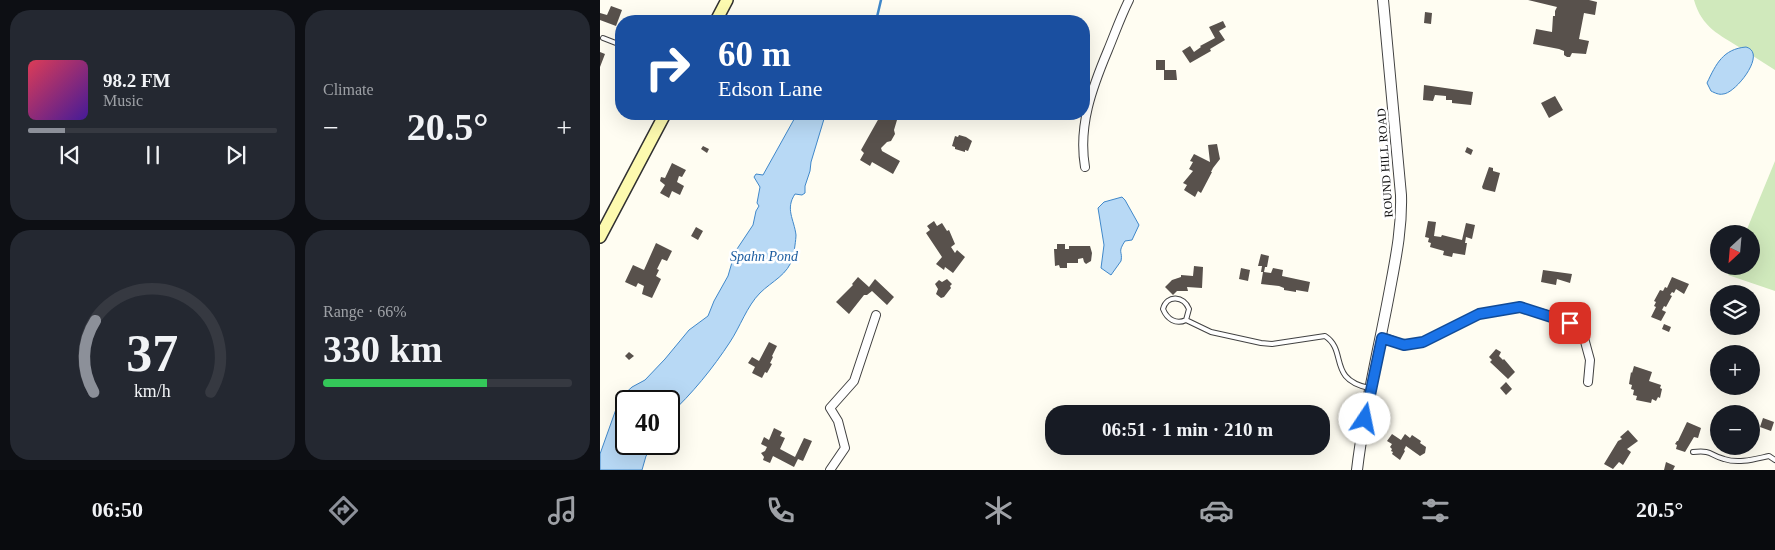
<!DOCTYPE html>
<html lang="en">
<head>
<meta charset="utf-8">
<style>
	body { margin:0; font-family:"Times New Roman",serif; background:#242831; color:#f1f3f6; height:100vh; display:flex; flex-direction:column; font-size:19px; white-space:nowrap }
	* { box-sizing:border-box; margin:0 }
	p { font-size:16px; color:#9ea1a6 }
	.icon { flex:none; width:28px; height:28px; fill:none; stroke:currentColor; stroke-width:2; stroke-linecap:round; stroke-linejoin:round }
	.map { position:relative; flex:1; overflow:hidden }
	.drawer { display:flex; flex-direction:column; gap:10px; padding:10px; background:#0d0f14; width:600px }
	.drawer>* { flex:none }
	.hud { position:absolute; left:15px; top:15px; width:475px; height:105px; border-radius:20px; box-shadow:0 5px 20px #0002; background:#1a4fa0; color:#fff; overflow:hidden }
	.needle { width:32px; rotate:206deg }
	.controls { position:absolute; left:1110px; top:225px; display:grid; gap:10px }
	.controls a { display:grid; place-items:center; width:50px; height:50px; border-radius:50%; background:#171b24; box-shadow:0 5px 20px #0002; font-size:25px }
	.speed { position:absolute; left:15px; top:390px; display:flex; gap:10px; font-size:25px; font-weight:700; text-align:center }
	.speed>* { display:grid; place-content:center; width:65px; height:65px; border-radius:50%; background:#171b24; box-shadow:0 5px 20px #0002; line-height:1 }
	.speed .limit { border:2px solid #111; border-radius:8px; background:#fff; color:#111 }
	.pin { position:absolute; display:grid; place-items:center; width:42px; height:42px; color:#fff; margin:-21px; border-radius:10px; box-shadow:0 2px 8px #0006 }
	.me { position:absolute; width:55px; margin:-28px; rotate:11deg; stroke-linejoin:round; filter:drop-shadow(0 0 4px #0008) }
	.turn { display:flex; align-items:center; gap:18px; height:105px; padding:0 20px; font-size:22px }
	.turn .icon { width:65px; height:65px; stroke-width:2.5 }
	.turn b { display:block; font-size:35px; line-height:42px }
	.big { font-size:38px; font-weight:600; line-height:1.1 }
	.drawer .card { flex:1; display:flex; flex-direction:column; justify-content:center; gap:8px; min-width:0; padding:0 18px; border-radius:20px; background:#242831 }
	.drawer .dial { align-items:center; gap:0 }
	.dial svg { height:130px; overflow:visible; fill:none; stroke:#363941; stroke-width:7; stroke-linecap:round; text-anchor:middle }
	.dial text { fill:#f1f3f6; stroke:none }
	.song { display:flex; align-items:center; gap:15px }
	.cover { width:60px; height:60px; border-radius:8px; background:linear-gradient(135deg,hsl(350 70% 55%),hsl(260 70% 35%)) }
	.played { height:5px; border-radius:2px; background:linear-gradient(90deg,#8c9099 15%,#363941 15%) }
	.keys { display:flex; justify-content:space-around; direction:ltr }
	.heat { display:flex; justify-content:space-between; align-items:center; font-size:28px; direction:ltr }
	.charge { height:8px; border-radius:4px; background:linear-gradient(90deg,#34c759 66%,#363941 0) }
	.drawer .tiles { flex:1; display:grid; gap:10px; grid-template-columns:repeat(2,1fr) }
	.trip { position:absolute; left:445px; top:405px; width:285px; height:50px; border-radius:20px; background:#171b24; box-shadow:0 5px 20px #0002; font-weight:600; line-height:50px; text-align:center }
	.tabs { display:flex; height:80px; justify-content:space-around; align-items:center; background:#090b0e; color:#9ea1a6 }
	.tabs .icon { width:35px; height:35px }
	.tabs .current { color:#8c9099 }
	.tabs b { font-size:22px; color:#f1f3f6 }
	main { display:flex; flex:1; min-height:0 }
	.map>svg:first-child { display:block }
	.green { fill:#d0e9bc }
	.water { fill:#b8d9f5; stroke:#4088ca }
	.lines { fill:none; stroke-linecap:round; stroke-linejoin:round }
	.stream { stroke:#4088ca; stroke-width:2.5 }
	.building { fill:#58514c }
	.service-casing { stroke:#424242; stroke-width:6 }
	.minor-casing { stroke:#424242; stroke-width:10 }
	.tertiary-casing { stroke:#424242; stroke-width:12 }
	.secondary-casing { stroke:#313131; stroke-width:14 }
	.service { stroke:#fff; stroke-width:4 }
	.minor { stroke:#fff; stroke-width:8 }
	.tertiary { stroke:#fff; stroke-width:10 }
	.secondary { stroke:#fdfaaf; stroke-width:11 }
	.route-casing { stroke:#114b97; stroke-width:12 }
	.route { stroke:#1a73e8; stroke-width:9 }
	.labels { text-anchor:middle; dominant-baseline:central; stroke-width:5; stroke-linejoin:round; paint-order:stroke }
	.street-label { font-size:12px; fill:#0f0f0f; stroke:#fff }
	.water-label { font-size:14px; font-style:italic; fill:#1a5b9f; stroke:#fff }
</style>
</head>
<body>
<main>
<section class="drawer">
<div class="tiles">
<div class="card">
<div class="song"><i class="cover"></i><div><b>98.2 FM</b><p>Music</p></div></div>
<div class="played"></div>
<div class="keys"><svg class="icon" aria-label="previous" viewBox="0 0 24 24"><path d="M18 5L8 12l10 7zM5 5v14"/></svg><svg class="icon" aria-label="pause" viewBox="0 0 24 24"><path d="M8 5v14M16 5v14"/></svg><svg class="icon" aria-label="next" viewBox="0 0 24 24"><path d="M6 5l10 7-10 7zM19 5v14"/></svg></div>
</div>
<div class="card"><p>Climate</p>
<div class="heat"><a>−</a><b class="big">20.5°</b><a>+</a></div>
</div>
<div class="card dial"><svg viewBox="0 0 100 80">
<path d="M14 69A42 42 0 1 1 86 69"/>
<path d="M14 69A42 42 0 0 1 15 25" stroke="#8c9099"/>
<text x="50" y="56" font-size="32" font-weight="700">37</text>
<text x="50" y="72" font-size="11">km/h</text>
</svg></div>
<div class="card"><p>Range · 66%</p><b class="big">330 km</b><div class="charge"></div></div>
</div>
</section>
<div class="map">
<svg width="1175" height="470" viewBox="0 0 1175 470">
	<rect width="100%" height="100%" fill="#fffdf2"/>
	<path class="green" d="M1094,0h81v70c-11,-7 -22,-14 -33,-21 -23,-15 -40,-21 -48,-49z
		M1175,161v130l-47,-16 3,-9h20v-32h-6z"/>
	<path class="water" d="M1146,47c22,6 -11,47 -23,47 -4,1 -8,-1 -12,-3l-4,-8c9,-19 16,-34 39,-36z
		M197,114h16l11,5 -13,43 -1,9 -5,15v7l-3,2 -7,-1c-10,15 -1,25 1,41 0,4 -2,18 -3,22 -5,18 -21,24 -33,36 -13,13 -20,34 -30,49 -17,26 -38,52 -61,73v-14h-43v43h29l-9,12 -4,14h-42v-16l20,-56 12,-11 13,-7 20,-21 24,-29 19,-14 6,-15 14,-25 7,-24 18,-27 3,-14 3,-5 -2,-3 3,-16 -6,-10 2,-3 7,1z
		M522,197l3,3 14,25 -7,15 -7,1c-8,12 -2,10 -4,20l-10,14 -10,-7 3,-23 -6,-37 6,-6z"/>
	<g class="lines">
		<path class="stream" d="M278,21l-1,-4 4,-17"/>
	</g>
	<path class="building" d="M928,0h61l8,2 -2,13 -11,-2 -5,26 10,2 -3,13 -14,-1 -2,4h-3l-3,-2v-4l-5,-2 -26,-5 3,-15 16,3 1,-16h2v-5l2,-4z
		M11,6l11,4 -6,16 -16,-6v-7l7,2z
		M825,12l7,1 -1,11 -7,-1z
		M623,21l3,6 -7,4 6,9 -15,9 1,2 -21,12 -8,-12 8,-5 4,6 7,-5 -1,-1 15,-8 -6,-11z
		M0,52l5,2 -5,13z
		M556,60h9v10h-9z
		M564,70h12l1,10h-13z
		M824,85l49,7 -2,13 -19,-2v-3h-6v-4l-11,-1 -2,6 -10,-1z
		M955,96l8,14 -14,8 -8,-15z
		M284,114l13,6 -3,10 1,4 -4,7 -4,1 -6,6 1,3 18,10 -7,13 -21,-12 -2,4 -10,-6 4,-7 -3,-3 18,-32 2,1z
		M359,135l7,2 6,4 -4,10 -3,-1v2l-10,-3v-2l-3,-1 3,-10 3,1z
		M617,144l3,15 -7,9 -2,4h1l-11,21 -3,-2 -3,6 -11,-7 3,-5 -4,-2 10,-12 -4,-2 4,-7 -3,-1 4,-7 16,8 -2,-17z
		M103,146l6,3 -2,4 -6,-4z
		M867,147l6,3 -2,5 -6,-3z
		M72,163l14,7 -4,7 -3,-1 -2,6 7,4 -4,9 -8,-4 -3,7 -9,-5 5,-8 -5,-4 1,-4 4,1z
		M889,167l4,1v3l7,2 -5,19 -12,-3 -1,-2z
		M334,221l3,5 5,-3 5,8 2,-1 6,14 -4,3 4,6 2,-3 8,7 -12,16 -8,-6 -1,3 -8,-6 6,-7 -16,-24 4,-3 -3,-4z
		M828,221l8,1 -2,14 7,1 1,-2 20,5 4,-17 9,2 -3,14 -6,-2 -1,6h2l-2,12 -12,-2 -1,4 -9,-2 1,-4 -14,-4 1,-4 -3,-1 1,-4 -4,-1z
		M96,227l7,4 -5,9 -7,-4z
		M56,243l16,8 -5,10 -5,-2 -5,10 2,1 -3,6 5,3 -9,19 -10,-4 2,-8 -6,-3 -2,4 -11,-5 8,-17 11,5z
		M457,244h8v5h4v-3h21l2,7 -1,8 -5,3 -2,-2 -1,-4 -5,1v4h-11v5h-7l-1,-3 -4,1 -1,-17h3z
		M661,254l8,2 -2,11h-2l-1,5 7,1 2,-5 10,2 -1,6 28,6 -2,10 -12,-2v2l-12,-2v-2l-5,-2 -18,-2 2,-12h-2l1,-6h-4z
		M594,266l9,1 -1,21 -15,-1 1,4h-11l-4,4 -8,-8 7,-7 9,-3v-2l12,1z
		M641,268l9,2 -2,11 -9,-2z
		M943,270l29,4 -2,9 -13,-4 -1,6 -15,-3z
		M258,277l11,10 6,-8 19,18 -7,8 -15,-14 -5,4h-3l-15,19 -13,-12 17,-17 -1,-1z
		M1072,277l17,7 -5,10 -8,-5 -2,4 -2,-1 -2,3 2,1 -6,11 -2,-1 -2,4 4,2 -5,9 -10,-4 5,-10 -2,-1 2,-4 -2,-1 6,-11 3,1 2,-4 2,1z
		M347,279l5,5 -2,2 1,2 -7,9 -3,1 -5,-4 2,-5 -3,-5 4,-4 3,2z
		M1064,324l7,3 -2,5 -7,-3z
		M169,342l8,4 -5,10 1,1 -3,6 2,1 -5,9 -2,-1 -3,6 -10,-5 3,-6 -7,-4 4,-6 7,4z
		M896,349l5,3 -2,4 4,4 1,-1 11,13 -7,7 -18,-17 2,-2 -3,-3z
		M29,352l5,4 -5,4 -4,-4z
		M1034,366l18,6 -3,9 12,4 -1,3 2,1 -2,9 -2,-1 -2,4 -4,-2 -1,4 -15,-3 1,-4 -4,-1 1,-5 -3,-1 1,-4 -3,-1 2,-12 1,1z
		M906,382l6,7 -6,6 -6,-7z
		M1163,418l11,4 -3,9 -11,-4z
		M1087,422l14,6 -3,10 -4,-1 -9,15 -9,-3 1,-4 -2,-1 2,-3h1z
		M174,428l8,4 -2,4 5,2 -5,11 15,8 9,-19 8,3 -9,20 -5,-2 -4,8 -21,-11 -3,7 -7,-3 1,-3 -3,-4 4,-2 2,-4 -6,-3 3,-7 5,3z
		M1028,430l10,11 -11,8 4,3 -8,13 -4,-3 -6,7 -9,-5 14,-23 4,-2 -2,-2z
		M792,434l9,6 4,-6 5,4 2,-3 9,6 -1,2 6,4 -1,6 -5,3 -14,-10 -2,4 1,1 -5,9 -8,-6 1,-2 -2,-1 1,-2 -2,-2 2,-3 -5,-3z
		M1066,462l9,4 -2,4h-9z"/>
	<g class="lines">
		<defs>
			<path id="service" d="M3,38l18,7
				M586,320l3,-11c-5,-13 -22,-15 -26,0 4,10 13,16 23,11l25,12 50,11 11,1 53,-8c23,15 2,43 44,52
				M1093,452c20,-2 16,3 31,7 15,5 31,0 45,-3l6,4"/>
			<path id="minor" d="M485,167c-7,-41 7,-79 23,-117 7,-17 13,-34 21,-50
				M782,337l22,8 19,-3 56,-28 40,-7 39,11 23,9 9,33 -2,22
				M230,470l15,-22 -7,-27 -8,-13 24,-27 22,-66"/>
			<path id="tertiary" d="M757,470c7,-61 22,-121 33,-181 6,-32 12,-61 11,-94l-18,-195"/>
			<path id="secondary" d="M116,21l11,-21
				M0,237l65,-123"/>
		</defs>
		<use href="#service" class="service-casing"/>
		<use href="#minor" class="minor-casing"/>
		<use href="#tertiary" class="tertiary-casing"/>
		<use href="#secondary" class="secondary-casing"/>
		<use href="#service" class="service"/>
		<use href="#minor" class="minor"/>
		<use href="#tertiary" class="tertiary"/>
		<use href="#secondary" class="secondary"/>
	</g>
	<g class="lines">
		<defs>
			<path id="route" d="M765,419l17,-81 22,7 19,-3 56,-28 41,-7 50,16"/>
		</defs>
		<use href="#route" class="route-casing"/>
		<use href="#route" class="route"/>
	</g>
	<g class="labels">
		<g class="street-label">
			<text transform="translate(785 163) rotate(-94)">ROUND HILL ROAD</text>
		</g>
		<g class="water-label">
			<text x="164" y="256">Spahn Pond</text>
		</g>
	</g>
</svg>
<div class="controls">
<a><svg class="needle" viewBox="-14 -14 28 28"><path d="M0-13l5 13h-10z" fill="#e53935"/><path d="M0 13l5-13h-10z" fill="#9ea1a6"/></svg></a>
<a><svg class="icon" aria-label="layers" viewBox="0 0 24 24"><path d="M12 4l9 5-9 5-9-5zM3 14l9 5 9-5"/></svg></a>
<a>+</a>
<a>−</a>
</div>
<div class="speed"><div class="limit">40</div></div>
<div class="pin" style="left:970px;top:323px;background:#d93025"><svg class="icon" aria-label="arrive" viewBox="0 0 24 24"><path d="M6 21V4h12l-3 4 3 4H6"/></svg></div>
<svg class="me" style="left:765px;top:419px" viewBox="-20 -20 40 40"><circle r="19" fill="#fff"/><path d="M0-13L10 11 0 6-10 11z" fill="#1a73e8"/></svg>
<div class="trip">06:51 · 1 min · 210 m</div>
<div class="hud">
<div class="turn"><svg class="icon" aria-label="right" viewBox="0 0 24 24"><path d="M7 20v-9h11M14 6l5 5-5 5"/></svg><div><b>60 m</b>Edson Lane</div></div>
</div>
</div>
</main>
<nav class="tabs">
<b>06:50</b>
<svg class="icon current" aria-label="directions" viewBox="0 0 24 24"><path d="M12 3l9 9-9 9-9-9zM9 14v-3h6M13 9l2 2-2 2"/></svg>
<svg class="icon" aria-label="music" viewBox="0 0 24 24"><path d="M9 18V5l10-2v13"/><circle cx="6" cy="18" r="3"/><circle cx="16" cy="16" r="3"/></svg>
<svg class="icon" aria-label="phone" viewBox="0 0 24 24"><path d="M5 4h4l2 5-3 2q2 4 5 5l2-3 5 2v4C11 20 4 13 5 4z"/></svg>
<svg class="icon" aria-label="climate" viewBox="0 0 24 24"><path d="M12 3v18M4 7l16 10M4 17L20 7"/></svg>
<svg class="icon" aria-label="car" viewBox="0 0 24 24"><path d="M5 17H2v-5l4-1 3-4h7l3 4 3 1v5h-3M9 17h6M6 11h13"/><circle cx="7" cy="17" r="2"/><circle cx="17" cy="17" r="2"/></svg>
<svg class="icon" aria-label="filters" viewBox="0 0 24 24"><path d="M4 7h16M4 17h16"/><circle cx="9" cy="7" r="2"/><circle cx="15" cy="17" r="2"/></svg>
<b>20.5°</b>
</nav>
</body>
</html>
